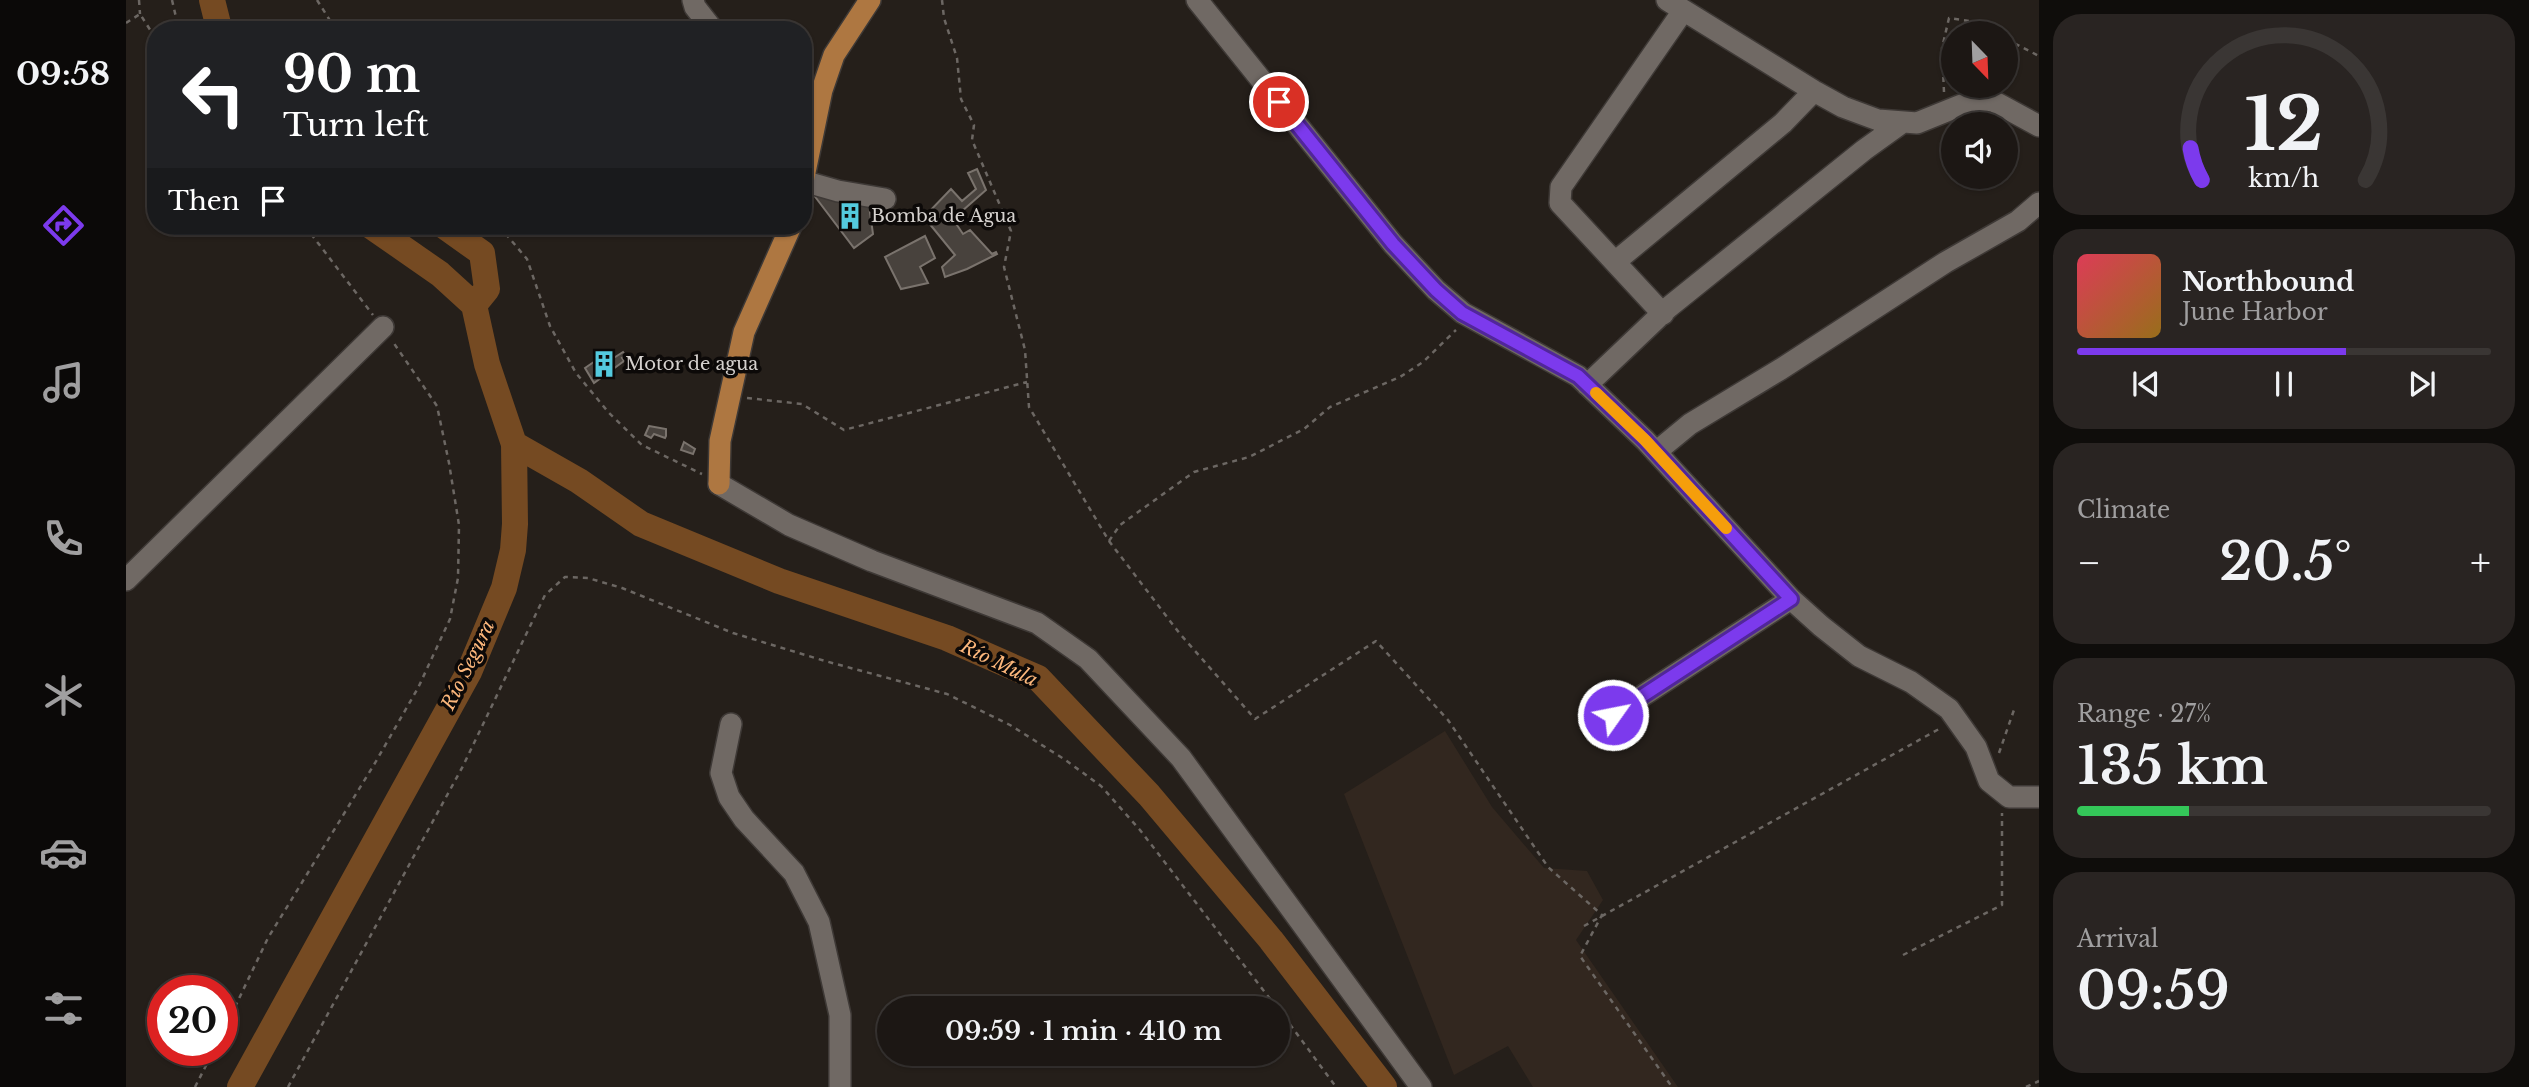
<!DOCTYPE html>
<html lang="en">
<head>
<meta charset="utf-8">
<style>
	body { margin:0; font-family:"Libre Baskerville",serif; background:#292422; color:#f1f3f6; height:100vh; display:flex; flex-direction:column; font-size:26px; white-space:nowrap }
	* { box-sizing:border-box; margin:0 }
	p { font-size:23px; color:#a09fa0 }
	.icon { flex:none; width:38px; height:38px; fill:none; stroke:currentColor; stroke-width:2; stroke-linecap:round; stroke-linejoin:round }
	.map { position:relative; flex:1; overflow:hidden }
	.drawer { display:flex; flex-direction:column; gap:14px; padding:14px; background:#0f0d0b; width:490px }
	.drawer>* { flex:none }
	.hud { position:absolute; left:21px; top:21px; width:665px; height:214px; border-radius:28px; box-shadow:0 2px 5px #0004,0 0 0 2px #3a3634; background:#202124; color:#fff; overflow:hidden }
	.needle { width:46px; rotate:157deg }
	.buttons { position:absolute; left:1815px; top:21px; display:grid; gap:14px }
	.buttons a { display:grid; place-items:center; width:77px; height:77px; border-radius:50%; background:#1c1714; box-shadow:0 2px 5px #0004,0 0 0 2px #3a3634; font-size:35px }
	.speed { position:absolute; left:21px; top:975px; display:flex; gap:14px; font-size:35px; font-weight:700; text-align:center }
	.speed>* { display:grid; place-content:center; width:91px; height:91px; border-radius:50%; background:#1c1714; box-shadow:0 2px 5px #0004,0 0 0 2px #3a3634; line-height:1 }
	.speed .limit { border:10px solid #d22; background:#fff; color:#111 }
	.pin { position:absolute; display:grid; place-items:center; width:60px; height:60px; color:#fff; margin:-30px; border:4px solid #fff; border-radius:50%; box-shadow:0 2px 7px #0007 }
	.me { position:absolute; width:77px; margin:-38px; rotate:57deg; stroke-linejoin:round; filter:drop-shadow(0 0 5px #0008) }
	.turn { display:flex; align-items:center; gap:24px; height:147px; padding:0 21px; font-size:32px }
	.turn .icon { width:91px; height:91px; stroke-width:2.5 }
	.turn b { display:block; font-size:49px; line-height:60px }
	.then { display:flex; align-items:center; height:66px; padding:0 21px; background:#0003; gap:14px; font-size:26px }
	.big { font-size:52px; font-weight:600; line-height:1.1 }
	.drawer .widget { flex:1; display:flex; flex-direction:column; justify-content:center; gap:10px; min-width:0; padding:0 24px; border-radius:28px; background:#292422 }
	.drawer .dial { align-items:center; gap:0 }
	.dial svg { height:182px; overflow:visible; fill:none; stroke:#3a3634; stroke-width:7; stroke-linecap:round; text-anchor:middle }
	.dial text { fill:#f1f3f6; stroke:none }
	.song { display:flex; align-items:center; gap:21px }
	.cover { width:84px; height:84px; border-radius:10px; background:linear-gradient(135deg,hsl(350 70% 55%),hsl(40 70% 35%)) }
	.played { height:7px; border-radius:4px; background:linear-gradient(90deg,#7c3aed 65%,#3a3634 65%) }
	.keys { display:flex; justify-content:space-around; direction:ltr }
	.heat { display:flex; justify-content:space-between; align-items:center; font-size:38px; direction:ltr }
	.charge { height:10px; border-radius:5px; background:linear-gradient(90deg,#34c759 27%,#3a3634 0) }
	.trip { position:absolute; left:751px; top:996px; width:413px; height:70px; border-radius:35px; background:#1c1714; box-shadow:0 2px 5px #0004,0 0 0 2px #3a3634; font-weight:600; line-height:70px; text-align:center }
	main { display:flex; flex:1; min-height:0 }
	.menu { display:flex; flex-direction:column; width:126px; justify-content:space-around; align-items:center; background:#0b0908; color:#a09fa0 }
	.menu .icon { width:49px; height:49px }
	.menu .active { color:#7c3aed }
	.menu b { font-size:32px; color:#f1f3f6 }
	.map>svg:first-child { display:block }
	.built { fill:#32271f }
	.lines { fill:none; stroke-linecap:round; stroke-linejoin:round }
	.river { stroke:#754a22; stroke-width:26 }
	.building { fill:#48423d; stroke:#7a736d; stroke-width:2 }
	.minor-casing { stroke:#3e3936; stroke-width:24 }
	.major-casing { stroke:#3e3936; stroke-width:24 }
	.path { stroke:#6c6763; stroke-width:2.5; stroke-dasharray:5 5; stroke-linecap:butt }
	.minor { stroke:#706964; stroke-width:21 }
	.major { stroke:#ae7741; stroke-width:21 }
	.route-casing { stroke:#51269a; stroke-width:18 }
	.route { stroke:#7c3aed; stroke-width:12 }
	.slow { stroke:#f59e0b; stroke-width:12 }
	.labels { text-anchor:middle; dominant-baseline:central; stroke-width:7; stroke-linejoin:round; paint-order:stroke }
	.poi-label { font-size:18px; fill:#d5d1ce; stroke:#0c0908; text-anchor:start }
	.water-label { font-size:19px; font-style:italic; fill:#fbb67b; stroke:#0c0908 }
</style>
</head>
<body>
<main>
<nav class="menu">
<b>09:58</b>
<svg class="icon active" aria-label="directions" viewBox="0 0 24 24"><path d="M12 3l9 9-9 9-9-9zM9 14v-3h6M13 9l2 2-2 2"/></svg>
<svg class="icon" aria-label="music" viewBox="0 0 24 24"><path d="M9 18V5l10-2v13"/><circle cx="6" cy="18" r="3"/><circle cx="16" cy="16" r="3"/></svg>
<svg class="icon" aria-label="phone" viewBox="0 0 24 24"><path d="M5 4h4l2 5-3 2q2 4 5 5l2-3 5 2v4C11 20 4 13 5 4z"/></svg>
<svg class="icon" aria-label="climate" viewBox="0 0 24 24"><path d="M12 3v18M4 7l16 10M4 17L20 7"/></svg>
<svg class="icon" aria-label="car" viewBox="0 0 24 24"><path d="M5 17H2v-5l4-1 3-4h7l3 4 3 1v5h-3M9 17h6M6 11h13"/><circle cx="7" cy="17" r="2"/><circle cx="17" cy="17" r="2"/></svg>
<svg class="icon" aria-label="filters" viewBox="0 0 24 24"><path d="M4 7h16M4 17h16"/><circle cx="9" cy="7" r="2"/><circle cx="15" cy="17" r="2"/></svg>
</nav>
<div class="map">
<svg width="1913" height="1087" viewBox="0 0 1913 1087">
	<rect width="100%" height="100%" fill="#251f1a"/>
	<path class="built" d="M1319,731l47,76 52,61 43,3 16,29 -27,40 102,147h-145l-25,-41 -54,29 -110,-281z"/>
	<g class="lines">
		<path class="river" d="M86,0l6,24 4,6
			M245,226l69,48 34,31
			M388,444l65,37 62,43 138,57 168,57 91,40 111,117 122,145 113,147
			M114,1087l229,-415 35,-84 9,-38 2,-26 -1,-80 -27,-80 -13,-59 13,-16 -5,-36 -38,-27"/>
	</g>
	<path class="building" d="M851,169l9,21 -33,29 10,15 7,-4 22,24 4,-2 1,2 -30,15 -22,8 -3,-10 13,-12 -31,-38 27,-28 11,12 14,-12 -8,-16z
		M687,194l55,4 5,36 -19,14z
		M799,236l10,22 -15,9 8,16 -27,6 -16,-32z
		M497,352l3,4 -4,2 2,3 -30,22 -9,-15 19,-13 5,6z
		M523,426l17,3v7l-1,2 -11,-4 -3,4 -6,-3z
		M558,442l11,7 -2,5 -12,-4z"/>
	<g class="lines">
		<defs>
			<path id="minor" d="M567,0l2,7 18,23
				M1071,0l196,244 43,46 27,23 115,63 67,64 146,159 30,27 38,30 52,26 38,27 27,38 13,34 20,16h30
				M1541,0l147,91 29,16 35,13 39,3 57,-23 19,1 46,25
				M677,181l35,10 47,8
				M1489,262l168,-139 31,-32
				M1537,314l-103,-111 1,-16 122,-176
				M1461,385l82,-78 195,-157 39,-28
				M1530,452l34,-28 91,-55 165,-107 72,-41 21,-18
				M593,484l70,41 83,36 165,62 51,36 93,99 240,329
				M0,580l257,-253
				M1487,715l178,-116
				M605,724l-10,49 8,24 15,22 50,54 25,49 21,93v72"/>
			<path id="major" d="M677,182l19,-92 12,-35 36,-55
				M593,484l1,-43 24,-109 47,-106"/>
		</defs>
		<use href="#minor" class="minor-casing"/>
		<use href="#major" class="major-casing"/>
		<path class="path" d="M13,0l1,14
			M46,0l7,30
			M191,0l19,30
			M816,0l2,18 13,40 4,41 13,26 -2,15 39,91 -7,36 21,83 4,57 80,134 71,93 75,85 121,-78 72,79 100,147 54,48 -22,41 92,131
			M0,23l14,-9 16,25
			M1880,39l33,17
			M1818,92l-2,-44 7,-30 20,3 25,12
			M179,226l68,89
			M373,226l28,33 23,67 26,47 33,40 33,32 60,29
			M621,398l55,6 42,26 183,-48
			M983,541l11,-16 74,-53 55,-15 55,-28 26,-22 70,-30 23,-15 33,-32
			M1873,753l16,-46
			M1458,926l355,-197 2,-3
			M1777,955l99,-50v-92
			M1152,1008l58,79
			M96,1034l46,-96 107,-175 43,-75 32,-69 8,-41 1,-53 -10,-62 -12,-57 -44,-64
			M69,1087l19,-37
			M162,1087l175,-321 82,-171 20,-18 23,1 34,10 111,45 92,28 122,33 63,31 54,34 37,27 39,44 137,178
			M1900,1087l13,-6"/>
		<use href="#minor" class="minor"/>
		<use href="#major" class="major"/>
	</g>
	<g class="lines">
		<defs>
			<path id="route" d="M1153,102l114,142 43,46 26,23 116,63 67,64 146,159 -178,116"/>
		</defs>
		<use href="#route" class="route-casing"/>
		<use href="#route" class="route"/>
		<path class="slow" d="M1470,393l49,47 81,88"/>
	</g>
	<defs>
		<symbol id="building-bare" viewBox="-9 -9 18 18"><path d="M-4-6H4V6H1V3H-1V6H-4ZM-2.5-4.3h1.7v1.8h-1.7ZM.8-4.3h1.7v1.8H.8ZM-2.5-1h1.7V.8h-1.7ZM.8-1h1.7V.8H.8Z" fill="#54cade" stroke="#0c0908" stroke-width="2.5" paint-order="stroke"/></symbol>
	</defs>
	<g fill-rule="evenodd">
		<use href="#building-bare" x="705" y="197" width="38" height="38"/>
		<use href="#building-bare" x="459" y="345" width="38" height="38"/>
	</g>
	<g class="labels">
		<g class="poi-label">
			<text x="745" y="216">Bomba de Agua</text>
			<text x="499" y="364">Motor de agua</text>
		</g>
		<g class="water-label">
			<text transform="translate(873 663) rotate(26)">Río Mula</text>
			<text transform="translate(342 665) rotate(-64)">Río Segura</text>
		</g>
	</g>
</svg>
<div class="buttons">
<a><svg class="needle" viewBox="-14 -14 28 28"><path d="M0-13l5 13h-10z" fill="#e53935"/><path d="M0 13l5-13h-10z" fill="#a09fa0"/></svg></a>
<a><svg class="icon" aria-label="sound" viewBox="0 0 24 24"><path d="M4 9h4l5-4v14l-5-4H4zM17 9q2 3 0 6"/></svg></a>
</div>
<div class="speed"><div class="limit">20</div></div>
<div class="pin" style="left:1153px;top:102px;background:#d93025"><svg class="icon" aria-label="arrive" viewBox="0 0 24 24"><path d="M6 21V4h12l-3 4 3 4H6"/></svg></div>
<svg class="me" style="left:1487px;top:715px" viewBox="-20 -20 40 40"><circle r="17" fill="#7c3aed" stroke="#fff" stroke-width="3"/><path d="M0-11L8 9 0 5-8 9z" fill="#fff"/></svg>
<div class="trip">09:59 · 1 min · 410 m</div>
<div class="hud">
<div class="turn"><svg class="icon" aria-label="left" viewBox="0 0 24 24"><path d="M17 20v-9H6M10 6l-5 5 5 5"/></svg><div><b>90 m</b>Turn left</div></div>
<div class="then">Then<svg class="icon" aria-label="arrive" viewBox="0 0 24 24"><path d="M6 21V4h12l-3 4 3 4H6"/></svg></div>
</div>
</div>
<section class="drawer">
<div class="widget dial"><svg viewBox="0 0 100 80">
<path d="M14 69A42 42 0 1 1 86 69"/>
<path d="M14 69A42 42 0 0 1 9 55" stroke="#7c3aed"/>
<text x="50" y="56" font-size="32" font-weight="700">12</text>
<text x="50" y="72" font-size="11">km/h</text>
</svg></div>
<div class="widget">
<div class="song"><i class="cover"></i><div><b>Northbound</b><p>June Harbor</p></div></div>
<div class="played"></div>
<div class="keys"><svg class="icon" aria-label="previous" viewBox="0 0 24 24"><path d="M18 5L8 12l10 7zM5 5v14"/></svg><svg class="icon" aria-label="pause" viewBox="0 0 24 24"><path d="M8 5v14M16 5v14"/></svg><svg class="icon" aria-label="next" viewBox="0 0 24 24"><path d="M6 5l10 7-10 7zM19 5v14"/></svg></div>
</div>
<div class="widget"><p>Climate</p>
<div class="heat"><a>−</a><b class="big">20.5°</b><a>+</a></div>
</div>
<div class="widget"><p>Range · 27%</p><b class="big">135 km</b><div class="charge"></div></div>
<div class="widget"><p>Arrival</p><b class="big">09:59</b></div>
</section>
</main>
</body>
</html>
